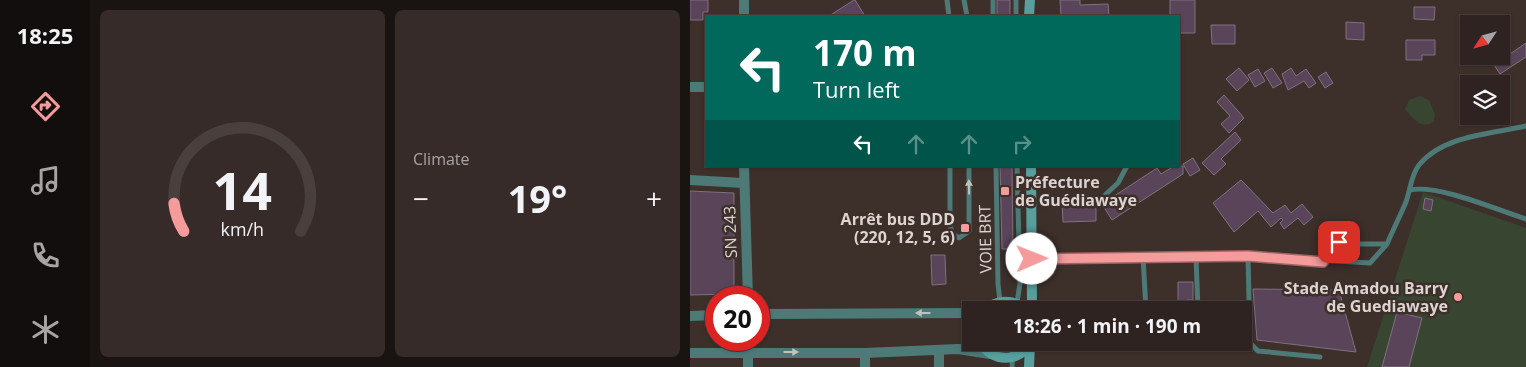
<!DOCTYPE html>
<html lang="en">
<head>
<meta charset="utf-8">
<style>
	body { margin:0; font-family:"Open Sans",sans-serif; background:#362b29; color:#f1f3f6; height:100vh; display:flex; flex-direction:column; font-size:19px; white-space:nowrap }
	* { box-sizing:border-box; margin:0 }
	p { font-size:16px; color:#a7a4a5 }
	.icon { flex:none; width:28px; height:28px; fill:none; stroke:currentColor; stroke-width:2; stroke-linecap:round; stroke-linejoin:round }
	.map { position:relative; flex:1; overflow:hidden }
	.panel { display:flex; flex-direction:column; gap:10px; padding:10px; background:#191312; width:600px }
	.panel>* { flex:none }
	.hud { position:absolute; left:15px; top:15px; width:475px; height:152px; border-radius:0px; box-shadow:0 1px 4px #0004,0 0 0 1px #49403e; background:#00695c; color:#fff; overflow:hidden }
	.needle { width:32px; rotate:234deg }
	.tools { position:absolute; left:770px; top:15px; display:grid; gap:10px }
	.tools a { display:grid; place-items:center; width:50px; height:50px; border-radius:0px; background:#2e2320; box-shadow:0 1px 4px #0004,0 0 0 1px #49403e; font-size:25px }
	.speed { position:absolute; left:15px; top:286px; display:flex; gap:10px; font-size:25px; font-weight:700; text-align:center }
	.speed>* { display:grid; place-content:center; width:65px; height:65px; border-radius:50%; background:#2e2320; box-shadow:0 1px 4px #0004,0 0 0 1px #49403e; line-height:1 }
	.speed .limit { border:8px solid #d22; background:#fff; color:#111 }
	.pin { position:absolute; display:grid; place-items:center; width:42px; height:42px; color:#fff; margin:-21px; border-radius:10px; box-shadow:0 2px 8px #0006 }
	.me { position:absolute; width:55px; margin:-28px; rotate:89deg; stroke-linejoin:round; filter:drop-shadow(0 0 4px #0008) }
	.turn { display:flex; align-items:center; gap:18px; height:105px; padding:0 25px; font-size:22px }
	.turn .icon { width:65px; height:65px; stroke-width:2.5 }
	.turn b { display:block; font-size:35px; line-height:42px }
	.lanes { display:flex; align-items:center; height:48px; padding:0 25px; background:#0003; justify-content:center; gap:25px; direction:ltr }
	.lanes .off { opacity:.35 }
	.big { font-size:38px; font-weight:700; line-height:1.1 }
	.panel .card { flex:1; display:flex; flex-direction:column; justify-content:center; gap:8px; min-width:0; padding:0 18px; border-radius:8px; background:#362b29 }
	.panel .dial { align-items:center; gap:0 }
	.dial svg { height:130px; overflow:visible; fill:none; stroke:#49403e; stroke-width:7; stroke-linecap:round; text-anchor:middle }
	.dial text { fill:#f1f3f6; stroke:none }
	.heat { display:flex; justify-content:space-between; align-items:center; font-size:28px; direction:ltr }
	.panel .tiles { flex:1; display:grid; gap:10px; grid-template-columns:repeat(2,1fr) }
	.trip { position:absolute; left:272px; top:301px; width:290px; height:50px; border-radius:0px; background:#2e2320; box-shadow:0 1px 4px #0004,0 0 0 1px #49403e; font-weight:700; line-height:50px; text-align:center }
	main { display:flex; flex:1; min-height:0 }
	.dock { display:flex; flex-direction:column; width:90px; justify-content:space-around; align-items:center; background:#120e0d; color:#a7a4a5 }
	.dock .icon { width:35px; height:35px }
	.dock .active { color:#f59b9c }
	.dock b { font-size:22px; color:#f1f3f6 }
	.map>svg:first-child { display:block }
	.green { fill:#384631 }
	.building { fill:#5a445a; stroke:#7e727e }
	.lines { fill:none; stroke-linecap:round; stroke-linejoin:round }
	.service { stroke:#4d7977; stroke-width:5 }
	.minor { stroke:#4d7977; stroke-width:10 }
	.tertiary { stroke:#4d7977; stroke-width:10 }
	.secondary { stroke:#57a09e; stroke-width:10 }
	.oneway { fill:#c0c1be }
	.route-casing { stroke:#9f6565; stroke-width:12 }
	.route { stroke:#f59b9c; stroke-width:9 }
	.poi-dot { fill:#f59b9c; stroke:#3d2f2a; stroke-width:2 }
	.labels { text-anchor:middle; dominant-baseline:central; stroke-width:5; stroke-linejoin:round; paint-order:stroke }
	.poi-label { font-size:16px; font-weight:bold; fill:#ddd3d0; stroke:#3d2f2a; text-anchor:end }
	.street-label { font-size:16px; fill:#ddd3d0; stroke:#3d2f2a }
</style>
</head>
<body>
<main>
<nav class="dock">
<b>18:25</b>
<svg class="icon active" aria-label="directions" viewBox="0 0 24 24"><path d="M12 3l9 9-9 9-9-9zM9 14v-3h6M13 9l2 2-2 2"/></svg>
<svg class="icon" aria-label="music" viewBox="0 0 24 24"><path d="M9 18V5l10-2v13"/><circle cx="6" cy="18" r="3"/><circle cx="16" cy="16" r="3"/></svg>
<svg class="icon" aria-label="phone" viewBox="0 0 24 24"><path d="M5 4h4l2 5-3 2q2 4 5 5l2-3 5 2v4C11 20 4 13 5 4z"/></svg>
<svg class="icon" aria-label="climate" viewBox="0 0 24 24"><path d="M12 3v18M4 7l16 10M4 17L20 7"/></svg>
</nav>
<section class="panel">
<div class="tiles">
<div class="card dial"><svg viewBox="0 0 100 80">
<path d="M14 69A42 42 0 1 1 86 69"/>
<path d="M14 69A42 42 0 0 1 8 52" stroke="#f59b9c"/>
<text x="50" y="56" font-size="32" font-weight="700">14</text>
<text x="50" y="72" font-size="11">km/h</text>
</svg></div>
<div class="card"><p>Climate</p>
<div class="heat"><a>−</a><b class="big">19°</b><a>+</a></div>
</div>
</div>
</section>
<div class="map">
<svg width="836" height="367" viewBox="0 0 836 367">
	<rect width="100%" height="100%" fill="#3d2f2a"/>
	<path class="green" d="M730,96l9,4 6,14 -1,8c-13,7 -20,-2 -29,-13l4,-9z
		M733,192l103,36v139h-159z"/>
	<path class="building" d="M0,0h18v12h-5v8h-13z
		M165,0l10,16h-36l25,-16z
		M307,0h13v16h-13z
		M370,0h20v5l28,-1 1,12h-48z
		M480,0h25v33h-16v-17h-9z
		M724,7h21l-1,13 -20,-1z
		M656,22l18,1v17l-18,-1z
		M521,25h24v19h-23z
		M716,40h29v15h-13v5h-16z
		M836,43v14l-26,17 -6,-9z
		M549,68l10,12 -12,11 -11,-12z
		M582,68l10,15 -9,5 -9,-15z
		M601,68l5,8 10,-7 10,14 -7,5 -5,-7 -16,9 -6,-16z
		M568,69l7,12 -10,6 -7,-12z
		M636,72l7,11 -8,5 -7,-11z
		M534,95l20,23 -15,15 -8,-9 9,-8 -13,-14z
		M545,132l6,8 -20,19 5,5 -12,11 -12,-12z
		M503,158l7,12 -10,6 -7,-12z
		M310,166h12l1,83h-11z
		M484,166h9v8l-71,46 -10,-16 55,-36 4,6z
		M551,180l32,33 12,-8 6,8 11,-9 11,13 -9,8 -6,-7 -14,11 -4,-6 3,-3 -2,-2 -10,9 -13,-16 -24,21 -21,-29z
		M0,191l44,2v101l-44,1z
		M735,198l8,2 -2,11 -8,-2z
		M372,203h34v18l-33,1z
		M241,255h14l1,29 -14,1z
		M488,282h15v18h-6v10h-27v-9h18z
		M563,289l86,1 17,62 -99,-12z
		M707,312l25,6 -13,49h-27z"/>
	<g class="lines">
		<path class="service" d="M257,0l2,16
			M274,0l3,16
			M303,0v16
			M326,0v16
			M260,166v60l3,8 6,4 10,-7v-65
			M306,166l2,118 3,26
			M720,190c28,-6 87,20 116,29
			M415,195l13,-12 9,-17
			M558,256l2,87 8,8 62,6
			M453,257l3,53
			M506,257l2,53
			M342,259l216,-3 122,7 17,-19
			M633,262l4,-13 5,-5h55c6,-14 13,-28 19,-42 4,-11 5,-27 13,-37 24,-30 73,-31 107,-39
			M326,310l4,-27 -3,-117
			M322,367l1,-25"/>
		<path class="minor" d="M54,0v16
			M0,87h16
			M54,166l4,132
			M0,180l53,3
			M249,351v16
			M175,353v14
			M58,367v-27"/>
		<path class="tertiary" d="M69,314l212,-1
			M0,316l26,-1
			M0,353h175l93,-4 32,5"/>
		<path class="secondary" d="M339,16l1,-16
			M341,166l1,144
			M295,310c12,-11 29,-11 41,0
			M290,342c12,21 40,21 51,0
			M339,367l1,-22"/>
	</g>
	<defs><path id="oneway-solid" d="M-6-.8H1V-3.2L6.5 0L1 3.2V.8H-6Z" transform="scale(1.25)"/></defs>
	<g class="oneway">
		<use href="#oneway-solid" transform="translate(279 187) rotate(-91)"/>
		<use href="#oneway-solid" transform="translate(233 313) rotate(180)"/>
		<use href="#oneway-solid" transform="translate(101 352)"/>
	</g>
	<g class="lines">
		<defs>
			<path id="route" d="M342,259l216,-3 75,6c2,-10 5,-18 16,-20"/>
		</defs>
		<use href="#route" class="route-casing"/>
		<use href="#route" class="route"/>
	</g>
	<g class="poi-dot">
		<rect x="310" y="186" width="10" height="10" rx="2.5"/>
		<rect x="270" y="223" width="10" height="10" rx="2.5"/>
		<circle cx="768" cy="297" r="5"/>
	</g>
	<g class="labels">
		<g class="poi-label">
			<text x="325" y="182" text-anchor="start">Préfecture<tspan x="325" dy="18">de Guédiawaye</tspan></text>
			<text x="265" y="219">Arrêt bus DDD<tspan x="265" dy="18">(220, 12, 5, 6)</tspan></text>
			<text x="758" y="288">Stade Amadou Barry<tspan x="758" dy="18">de Guediawaye</tspan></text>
		</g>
		<g class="street-label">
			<text transform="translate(40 232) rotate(-92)">SN 243</text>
			<text transform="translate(295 239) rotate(-91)">VOIE BRT</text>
		</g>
	</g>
</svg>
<div class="tools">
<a><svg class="needle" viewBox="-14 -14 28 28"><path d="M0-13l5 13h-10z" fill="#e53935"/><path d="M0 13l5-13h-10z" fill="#a7a4a5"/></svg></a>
<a><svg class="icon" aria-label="layers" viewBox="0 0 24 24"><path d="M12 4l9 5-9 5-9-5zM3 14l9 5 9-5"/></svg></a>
</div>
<div class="speed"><div class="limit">20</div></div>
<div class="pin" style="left:649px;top:242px;background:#d93025"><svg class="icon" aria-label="arrive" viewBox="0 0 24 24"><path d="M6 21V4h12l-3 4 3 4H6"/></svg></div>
<svg class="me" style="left:342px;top:259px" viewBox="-20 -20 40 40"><circle r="19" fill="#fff"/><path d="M0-13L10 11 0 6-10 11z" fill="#f59b9c"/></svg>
<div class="trip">18:26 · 1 min · 190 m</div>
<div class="hud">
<div class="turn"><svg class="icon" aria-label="left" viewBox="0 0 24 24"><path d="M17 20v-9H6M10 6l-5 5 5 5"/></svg><div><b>170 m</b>Turn left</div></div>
<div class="lanes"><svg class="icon" aria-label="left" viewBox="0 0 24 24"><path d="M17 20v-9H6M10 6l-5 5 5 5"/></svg><svg class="icon off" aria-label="ahead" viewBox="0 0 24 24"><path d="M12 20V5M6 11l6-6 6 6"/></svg><svg class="icon off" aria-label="ahead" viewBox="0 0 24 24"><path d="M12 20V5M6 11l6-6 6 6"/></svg><svg class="icon off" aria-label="right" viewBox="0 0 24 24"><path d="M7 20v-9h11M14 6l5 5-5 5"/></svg></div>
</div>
</div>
</main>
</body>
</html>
